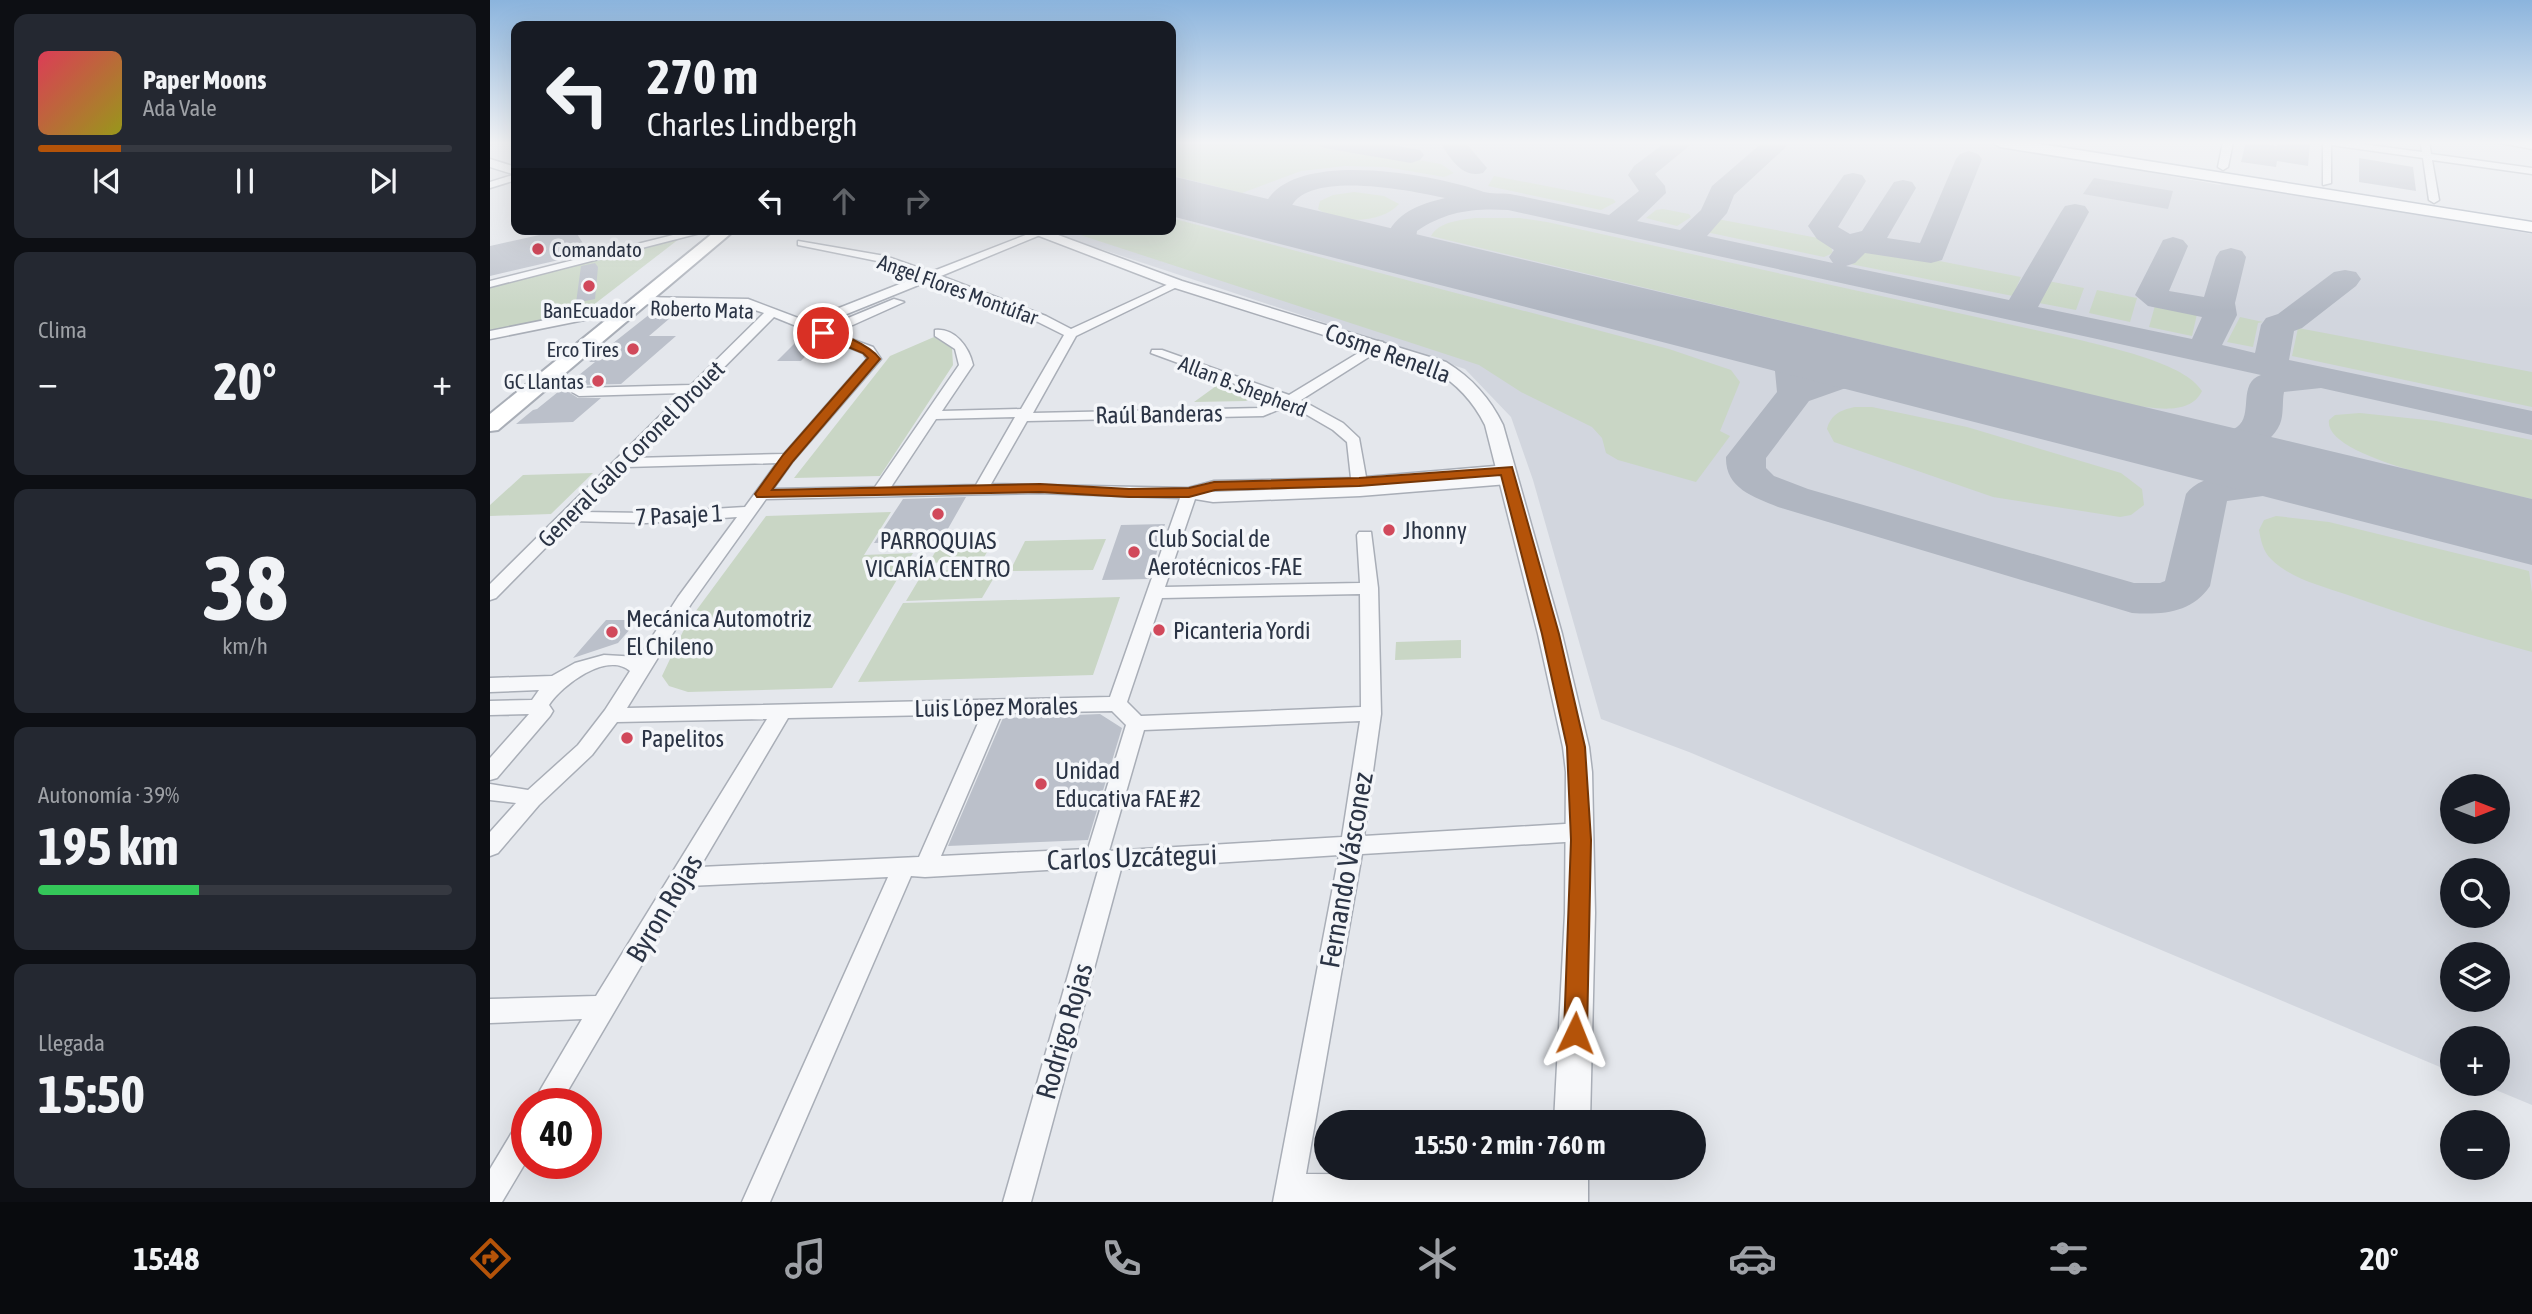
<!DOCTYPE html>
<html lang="es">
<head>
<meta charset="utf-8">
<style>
	body { margin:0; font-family:"Asap Condensed",sans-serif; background:#242831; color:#f1f3f6; height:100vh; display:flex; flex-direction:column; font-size:26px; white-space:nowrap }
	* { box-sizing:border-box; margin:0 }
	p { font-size:23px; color:#9ea1a6 }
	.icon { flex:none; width:38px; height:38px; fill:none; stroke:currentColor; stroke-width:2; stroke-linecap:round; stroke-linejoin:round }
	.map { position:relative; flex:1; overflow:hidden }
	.side { display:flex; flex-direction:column; gap:14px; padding:14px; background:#0d0f14; width:490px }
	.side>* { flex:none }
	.banner { position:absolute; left:21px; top:21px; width:665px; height:214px; border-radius:14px; box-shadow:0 7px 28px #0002; background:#171b24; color:#f1f3f6; overflow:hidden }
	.needle { width:46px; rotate:90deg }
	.buttons { position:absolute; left:1950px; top:774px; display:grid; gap:14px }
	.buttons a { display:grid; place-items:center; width:70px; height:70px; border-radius:50%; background:#171b24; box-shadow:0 7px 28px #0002; font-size:35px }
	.speed { position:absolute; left:21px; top:1088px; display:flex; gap:14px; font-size:35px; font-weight:700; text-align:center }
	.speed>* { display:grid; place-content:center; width:91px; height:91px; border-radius:50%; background:#171b24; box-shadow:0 7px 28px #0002; line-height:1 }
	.speed .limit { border:10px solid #d22; background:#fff; color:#111 }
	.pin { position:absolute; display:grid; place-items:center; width:60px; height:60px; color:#fff; margin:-30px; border:4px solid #fff; border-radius:50%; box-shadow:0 2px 7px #0007 }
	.me { position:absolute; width:77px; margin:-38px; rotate:2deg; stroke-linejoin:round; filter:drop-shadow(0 0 5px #0008) }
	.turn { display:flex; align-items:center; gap:24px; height:147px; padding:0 21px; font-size:32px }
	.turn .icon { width:91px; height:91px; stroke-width:2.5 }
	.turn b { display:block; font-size:49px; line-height:60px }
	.lanes { display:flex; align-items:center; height:66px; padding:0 21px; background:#0003; justify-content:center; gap:35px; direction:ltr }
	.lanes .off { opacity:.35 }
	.big { font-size:52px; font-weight:700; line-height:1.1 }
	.side .tile { flex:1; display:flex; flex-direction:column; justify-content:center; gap:10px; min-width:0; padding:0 24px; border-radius:14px; background:#242831 }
	.side .dial { align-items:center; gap:0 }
	.dial b { font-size:91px; line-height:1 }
	.song { display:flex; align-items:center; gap:21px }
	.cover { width:84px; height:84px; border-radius:10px; background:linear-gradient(135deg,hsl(350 70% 55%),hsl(60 70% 35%)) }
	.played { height:7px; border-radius:4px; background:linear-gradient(90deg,#b45309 20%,#363941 20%) }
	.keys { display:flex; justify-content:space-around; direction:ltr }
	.heat { display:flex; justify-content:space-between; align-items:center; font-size:38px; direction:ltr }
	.charge { height:10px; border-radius:5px; background:linear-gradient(90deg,#34c759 39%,#363941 0) }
	.trip { position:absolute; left:824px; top:1110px; width:392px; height:70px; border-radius:35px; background:#171b24; box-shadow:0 7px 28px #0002; font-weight:700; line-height:70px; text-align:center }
	.dock { display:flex; height:112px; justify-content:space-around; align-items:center; background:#090b0e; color:#9ea1a6 }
	.dock .icon { width:49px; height:49px }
	.dock .current { color:#b45309 }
	.dock b { font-size:32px; color:#f1f3f6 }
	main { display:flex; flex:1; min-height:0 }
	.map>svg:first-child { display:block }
	.built { fill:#d2d6de; fill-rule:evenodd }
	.green { fill:#c9d6c5 }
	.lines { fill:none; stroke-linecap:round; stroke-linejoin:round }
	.taxiway { fill:#b0b6c1; fill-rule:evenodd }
	.runway { fill:#b0b6c1; fill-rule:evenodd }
	.building { fill:#bbc0ca }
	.minor-casing { stroke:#a9aeb7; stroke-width:3 }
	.tertiary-casing { stroke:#a9aeb7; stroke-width:3 }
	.secondary-casing { stroke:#a9aeb7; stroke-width:4 }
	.primary-casing { stroke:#a3abb8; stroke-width:3 }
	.minor { fill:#f7f8fa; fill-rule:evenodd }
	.tertiary { fill:#f7f8fa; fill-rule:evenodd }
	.secondary { fill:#fff; fill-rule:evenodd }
	.primary { fill:#fff; fill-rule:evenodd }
	.route { fill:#b45309; stroke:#753606; stroke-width:2 }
	.poi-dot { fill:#d1495b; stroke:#f4f6f9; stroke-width:2.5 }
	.labels { text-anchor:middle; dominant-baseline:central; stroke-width:7; stroke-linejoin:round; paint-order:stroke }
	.far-poi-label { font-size:21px; fill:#2b3445; stroke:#f4f6f9; text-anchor:end }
	.far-street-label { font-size:21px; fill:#2b3445; stroke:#f4f6f9 }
	.street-label { font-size:24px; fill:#2b3445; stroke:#f4f6f9 }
	.poi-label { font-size:24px; fill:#2b3445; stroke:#f4f6f9; text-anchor:start }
	.near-street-label { font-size:28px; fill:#2b3445; stroke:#f4f6f9 }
</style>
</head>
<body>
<main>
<section class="side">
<div class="tile">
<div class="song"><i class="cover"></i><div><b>Paper Moons</b><p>Ada Vale</p></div></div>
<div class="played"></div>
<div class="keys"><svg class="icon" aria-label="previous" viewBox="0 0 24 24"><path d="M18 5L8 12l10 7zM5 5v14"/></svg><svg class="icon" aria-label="pause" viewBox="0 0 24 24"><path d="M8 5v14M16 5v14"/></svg><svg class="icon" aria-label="next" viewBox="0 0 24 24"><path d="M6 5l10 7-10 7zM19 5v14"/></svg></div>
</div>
<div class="tile"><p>Clima</p>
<div class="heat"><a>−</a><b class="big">20°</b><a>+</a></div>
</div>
<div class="tile dial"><b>38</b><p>km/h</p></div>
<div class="tile"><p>Autonomía · 39%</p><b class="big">195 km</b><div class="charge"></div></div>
<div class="tile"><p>Llegada</p><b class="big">15:50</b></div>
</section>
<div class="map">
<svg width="2042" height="1202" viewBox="0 0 2042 1202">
	<rect width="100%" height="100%" fill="#e4e7ec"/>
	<path class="built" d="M681,142h809l240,43 3,-3 309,52v871l-53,-22h18v-45h-45v34l-763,-320 -88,-33 -68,-239 -22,-63 -46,-48 -425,-140h131zM1962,786h45v45h-45zM1962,870h45v45h-45zM1962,954h45v45h-45z"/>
	<path class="green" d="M681,142h145l125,22 13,9 -10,4 -58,-10 -41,-1 -44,5 -59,22 -71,-18z
		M1004,176l119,23 3,3 -15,8 -113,-24z
		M864,192l30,4 15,8c-18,20 -59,20 -81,5l2,-8 13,-6z
		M1173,209l26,5 2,3 -14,9 -31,-8 10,-8z
		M681,218l498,131 62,21 9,12 -20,49 10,5 -34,46 -78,-22 -12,-7 -4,-15 -10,-11 -71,-35 -42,-27 -417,-136h109z
		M985,218h45l27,4 533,118c31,8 105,23 122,51 -12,25 -48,17 -70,14l-701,-169c8,-14 28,-16 44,-18z
		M1227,219l101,19 13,9 2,6 -9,4 -118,-25z
		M189,239l-100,77 -89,18v-50z
		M1368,245l163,32 -8,19 -168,-33z
		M1558,281l36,7 -8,22 -37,-7z
		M1607,290l40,8 -7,24 -41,-9z
		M1666,302l42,8 -6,26 -43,-9z
		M1750,317l23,5 -5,1 -5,24 -26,-5z
		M1808,328l234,44v35l-240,-51z
		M444,337l18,11 1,17 -73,111 -86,2 96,-122z
		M733,381l38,11 -15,9 -52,1z
		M1365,407h17l95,20 154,46 21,16 2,16 -13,10 -11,2 -127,-20 -159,-55 -7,-13c4,-15 14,-19 28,-22z
		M1870,413l76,8 96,19v59c-32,-8 -210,-38 -203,-79l6,-5z
		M103,473l-42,41 -61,2v-11l33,-30z
		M401,512l-27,43 49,-2 -81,135 -144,4 -19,-6 -7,-10 25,-53 79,-107z
		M1786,516l53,6 200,49 3,22v59c-62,-17 -123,-35 -184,-57 -26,-9 -57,-16 -77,-36 -8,-8 -10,-18 -12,-29l5,-10z
		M616,539l-13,31 -83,1 15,-30z
		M502,543l-10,18 -53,2 10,-18z
		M509,569l-17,29 -76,3 18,-30z
		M630,597l-27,78 -235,7 45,-79z
		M971,640v18l-66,2 1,-18z"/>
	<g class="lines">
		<path class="taxiway" d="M828,142h57l45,8 4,5 -4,5 -9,3 -81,-14 -9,-2z
			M950,142h25l22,26 -4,5c-21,6 -33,-15 -43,-31z
			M1176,142h28l-39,32 10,12 1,7 -29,28 43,9 21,-20 11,-24 51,-44h24l-2,6 -51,47 -7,18 -20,23 126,27 -4,-6 5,-7 -17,-11 -9,-13 36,-51 9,-2 9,2 4,6 -28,46 12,7 12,-3 32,-49 9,-2 9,2 4,6 -29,50 33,5 36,-84 4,-5 9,-3 9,3 4,5 -40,101 -11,3 -66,-10 -10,10 -9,3 163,34 52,-88 4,-6 10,-2 10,2 4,6 -51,95 154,32 10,-22 -54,-11 -13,-11 28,-55 10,-3 10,3 5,6 -19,45 35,6 12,-40 4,-6 11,-3 11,3 4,6 -11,46 2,12 -15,30 33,8 6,-28 5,-7 12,-4 56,-42 11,-2 11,2 5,7 -5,7 -54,42 -8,3 -5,29 243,51v24l-211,-47 -37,4c-2,10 0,22 -4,32 -20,45 -103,33 -141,23l-6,-8 6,-8c29,-7 73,12 98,-4 17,-12 0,-44 24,-52l-753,-165c-34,-2 -62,1 -91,21l-1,7 3,3 29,15 4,6 -4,6c-25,7 -48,-9 -62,-29 8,-26 34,-35 59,-41 -31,-7 -142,-30 -155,12l19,12 4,6 -4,6c-20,5 -36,-6 -47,-22 19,-68 175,-37 222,-20 7,2 18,1 26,2 33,6 66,14 99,21l30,-24 -11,-16 6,-9z
			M1283,335l12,3 21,24 6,14c26,-9 61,-17 89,-11l5,8 -5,8 -58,8 -34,12 -43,57v10l8,8 34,13 326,94h26l5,-2 21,-87c16,-23 68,-23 95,-25l-13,-13 6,-8 14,-4 14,4 28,16 52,19 6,9 -6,9 -15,4 -48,-17 -92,13 -17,85c-18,27 -48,29 -78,27l-354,-106c-25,-10 -53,-19 -52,-50l51,-65 -2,-21 -19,-26 5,-7z"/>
		<path class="runway" d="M681,176l1361,323v66l-1361,-349z"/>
	</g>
	<path class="building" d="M1756,142l31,4 1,-4 32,1 -2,23 -31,-5 -1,6 -35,-5z
		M1869,158l54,9 3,24 -57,-9z
		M1604,178l79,13 -5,18 -85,-15z
		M76,229h8l15,24 -99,23v-30z
		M105,263l3,4 -3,32 -19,4 5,-37z
		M186,313l-27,23h27l-55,48 -42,1 -8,5 -1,3 8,5h23l-28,24 -57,2 17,-14 4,-1 58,-47h-6l61,-48z
		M328,342l-17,19h-24l18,-18z
		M476,497l-25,44 -67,2 29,-44z
		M675,524l-16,55 -47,1 19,-55z
		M116,620h32l-20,23 -45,15z
		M610,714l22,14 -34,112 -140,6 55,-128z"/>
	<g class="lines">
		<defs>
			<path id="minor" d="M0,142h6l-6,3z
				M1733,142h10l-5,25 -5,3 -5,-3z
				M1833,142h24l75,10 -1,-10h8l2,12 101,14v6l-100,-14 7,40 -5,3 -5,-3 -6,-42 -92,-13v38l-8,2z
				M2006,142l36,1v6z
				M26,174v6l-26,8v-6z
				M207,229l11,2 -218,56v-6z
				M546,231l9,2 -104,43 105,40 25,13 102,-47 10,2 -107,52 -43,77 228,-5 18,-8 -128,-47 1,-3h10l127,45 89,-54 5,1v6l-82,52 42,23 16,15 7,39 141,-12 8,5 -8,4 9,5 -8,5 -148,12 -147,6 -18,-3 -30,88 195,-4 -3,-48 2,-3h12l7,56 3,126 -17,122 217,-13 8,3 3,6 -3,6 -8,3 -219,13 -56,320 263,1 10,4 4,10 -4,10 -7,3h-299l66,-347 -218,14 -90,333h-28l96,-335 -174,10 -14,-1 -141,326h-28l146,-325 -200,9 -128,218h-28l50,-85 -92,4v-24l106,-3 171,-277 -150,3 -25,33 -53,50 -41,48 -8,3v-24l26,-29 -26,-3v-16l38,6 50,-45 27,-35 25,-39c-23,-20 -68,14 -81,34l4,6 -3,5 -53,62 -7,2v-22l39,-44 -39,1v-14l42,-1 7,-10 -49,2v-14l62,-2 23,-13 29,-8 35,2 39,-60 59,-80 -91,6 -74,-2 -76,77 -6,2v-16l193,-191 -104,3 -7,-4 7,-4 112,-3 73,-72 -18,-6 -104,-3 -6,-4 2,-3 110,2 58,22 114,-45 -38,-14 -84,-17v-4l87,15 46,16zM441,280l107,42 26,13 -43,74 -79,2 31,-46c-4,-18 -18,-37 -38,-35v6l20,13 4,16 -84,122 -102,2 20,-28 88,-102 -8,-12 -38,-14 69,-31 -10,-3 -70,29 -7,-2zM284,317l89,36 4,6 -83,95 -150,4zM800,405l43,25 14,12 4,36 -137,3 -26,7 -197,-4 36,-63 236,-5zM525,417l-39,68 -85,2 45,-68zM287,463l-32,44 -99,6 -64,-1 43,-45zM854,487l-131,5h-3l5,-1zM549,493l141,5 -70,199 -483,11 64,-104 75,-105zM870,594l1,113 -220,9 -14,-14 35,-104zM622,711l14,14 -38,124 -147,7 61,-143zM492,714l-63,143 -219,10 88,-149zM870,721l-18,116 -233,14 35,-121z
				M110,309l4,1v6l-114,23v-8z
				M37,1120v40l-25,42h-12v-33l27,-45z"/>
			<path id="tertiary" d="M0,159l26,8v8l-26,-8z
				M531,229h21l140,52 264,81c26,16 44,36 57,63l59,209 27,113 3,25 3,141 -5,209h-36l11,-209 1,-141 -3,-25 -25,-113 -53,-209c-12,-24 -28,-41 -51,-55l-262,-83z
				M1062,1167h36v35h-38z"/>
			<path id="secondary" d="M228,229h18l-238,201 -8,1v-17z"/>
			<path id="primary" d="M1502,142h36l504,80v10l-532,-85z"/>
		</defs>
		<use href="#minor" class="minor-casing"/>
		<use href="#tertiary" class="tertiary-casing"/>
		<use href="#secondary" class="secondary-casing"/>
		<use href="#primary" class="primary-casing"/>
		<use href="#minor" class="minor"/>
		<use href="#tertiary" class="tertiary"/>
		<use href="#secondary" class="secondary"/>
		<use href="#primary" class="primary"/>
	</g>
	<linearGradient id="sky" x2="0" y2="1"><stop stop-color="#8bb4dd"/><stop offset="0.46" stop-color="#f3f4f6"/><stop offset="1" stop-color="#f3f4f6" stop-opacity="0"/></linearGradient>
	<rect width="2042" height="310" fill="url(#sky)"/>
	<path class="route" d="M329,330c16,-1 52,16 61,29l-87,102 -21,29 268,-6 89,5 60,-1 25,-6 145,-4 153,-11 47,167 26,113 6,93 -4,193 -3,8 -9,3 -8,-3 -3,-8 7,-193 -4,-93 -25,-113 -41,-159 -142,11 -144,4 -26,7h-60l-89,-5 -283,5 -2,-3 28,-39 85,-97 -5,-5 -44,-18z"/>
	<g class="poi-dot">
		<circle cx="48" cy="249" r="7"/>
		<circle cx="99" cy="286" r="7"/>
		<circle cx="143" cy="349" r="7"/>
		<circle cx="108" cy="381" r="7"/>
		<circle cx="448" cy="514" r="7"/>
		<circle cx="899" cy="530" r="7"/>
		<circle cx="644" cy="552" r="7"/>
		<circle cx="669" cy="630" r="7"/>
		<circle cx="122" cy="632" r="7"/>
		<circle cx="137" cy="738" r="7"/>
		<circle cx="551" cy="784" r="7"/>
	</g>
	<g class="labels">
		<g class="far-poi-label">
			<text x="62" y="249" text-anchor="start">Comandato</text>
			<text x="99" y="310" text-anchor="middle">BanEcuador</text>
			<text x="129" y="349">Erco Tires</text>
			<text x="94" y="381">GC Llantas</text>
		</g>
		<g class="far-street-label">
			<text transform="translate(468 289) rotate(20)">Angel Flores Montúfar</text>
			<text transform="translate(212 309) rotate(2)">Roberto Mata</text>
			<text transform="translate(753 386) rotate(21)">Allan B. Shepherd</text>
		</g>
		<g class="street-label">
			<text transform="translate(898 353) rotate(20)">Cosme Renella</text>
			<text transform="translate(669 414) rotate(-1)">Raúl Banderas</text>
			<text transform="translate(141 454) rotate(-45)">General Galo Coronel Drouet</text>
			<text transform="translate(189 515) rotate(-3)">7 Pasaje 1</text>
			<text transform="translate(506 707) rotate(-1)">Luis López Morales</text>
		</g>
		<g class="poi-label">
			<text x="913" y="530">Jhonny</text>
			<text x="658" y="538">Club Social de<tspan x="658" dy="28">Aerotécnicos -FAE</tspan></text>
			<text x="448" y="540" text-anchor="middle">PARROQUIAS<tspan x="448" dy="28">VICARÍA CENTRO</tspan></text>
			<text x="136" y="618">Mecánica Automotriz<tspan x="136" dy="28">El Chileno</tspan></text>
			<text x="683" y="630">Picanteria Yordi</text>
			<text x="151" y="738">Papelitos</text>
			<text x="565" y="770">Unidad<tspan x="565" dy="28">Educativa FAE #2</tspan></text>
		</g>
		<g class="near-street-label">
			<text transform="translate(642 857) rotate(-2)">Carlos Uzcátegui</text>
			<text transform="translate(856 870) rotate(-80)">Fernando Vásconez</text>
			<text transform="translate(174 908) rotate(-59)">Byron Rojas</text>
			<text transform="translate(574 1031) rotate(-74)">Rodrigo Rojas</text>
		</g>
	</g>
</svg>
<div class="buttons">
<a><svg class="needle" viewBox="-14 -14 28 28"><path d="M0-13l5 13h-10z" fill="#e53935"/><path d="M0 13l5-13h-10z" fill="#9ea1a6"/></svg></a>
<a><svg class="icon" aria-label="search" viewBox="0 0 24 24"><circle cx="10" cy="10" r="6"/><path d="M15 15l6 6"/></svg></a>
<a><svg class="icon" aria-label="layers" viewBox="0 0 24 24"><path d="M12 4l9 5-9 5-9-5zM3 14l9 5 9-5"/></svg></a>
<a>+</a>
<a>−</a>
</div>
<div class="speed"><div class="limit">40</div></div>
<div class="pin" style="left:333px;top:333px;background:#d93025"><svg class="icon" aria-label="arrive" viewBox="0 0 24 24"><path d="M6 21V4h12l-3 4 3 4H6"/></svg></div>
<svg class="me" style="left:1085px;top:1033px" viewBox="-20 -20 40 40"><path d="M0-17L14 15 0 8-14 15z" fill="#b45309" stroke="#fff" stroke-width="4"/></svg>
<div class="trip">15:50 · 2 min · 760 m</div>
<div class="banner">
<div class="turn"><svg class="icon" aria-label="left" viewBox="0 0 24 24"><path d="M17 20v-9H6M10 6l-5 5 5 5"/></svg><div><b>270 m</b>Charles Lindbergh</div></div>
<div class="lanes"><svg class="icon" aria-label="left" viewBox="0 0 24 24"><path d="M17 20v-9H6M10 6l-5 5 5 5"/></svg><svg class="icon off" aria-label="ahead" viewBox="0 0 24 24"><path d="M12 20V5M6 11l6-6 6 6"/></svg><svg class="icon off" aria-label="right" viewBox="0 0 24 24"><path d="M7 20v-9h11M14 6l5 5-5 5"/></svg></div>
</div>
</div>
</main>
<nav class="dock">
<b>15:48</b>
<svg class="icon current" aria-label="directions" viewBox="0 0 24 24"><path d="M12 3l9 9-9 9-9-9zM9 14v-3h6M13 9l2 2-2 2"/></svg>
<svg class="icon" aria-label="music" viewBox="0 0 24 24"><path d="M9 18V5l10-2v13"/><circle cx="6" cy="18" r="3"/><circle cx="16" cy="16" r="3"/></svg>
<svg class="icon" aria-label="phone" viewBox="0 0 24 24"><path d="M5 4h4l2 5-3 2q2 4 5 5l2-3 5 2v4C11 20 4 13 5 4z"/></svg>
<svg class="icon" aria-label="climate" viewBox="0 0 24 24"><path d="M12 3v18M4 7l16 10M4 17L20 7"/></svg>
<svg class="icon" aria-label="car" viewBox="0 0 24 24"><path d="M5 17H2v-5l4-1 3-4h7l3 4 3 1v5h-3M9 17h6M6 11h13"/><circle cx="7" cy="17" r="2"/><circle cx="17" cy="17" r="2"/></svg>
<svg class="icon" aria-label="filters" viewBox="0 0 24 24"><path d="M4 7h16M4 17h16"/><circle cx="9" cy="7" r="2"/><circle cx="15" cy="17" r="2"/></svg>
<b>20°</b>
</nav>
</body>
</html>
